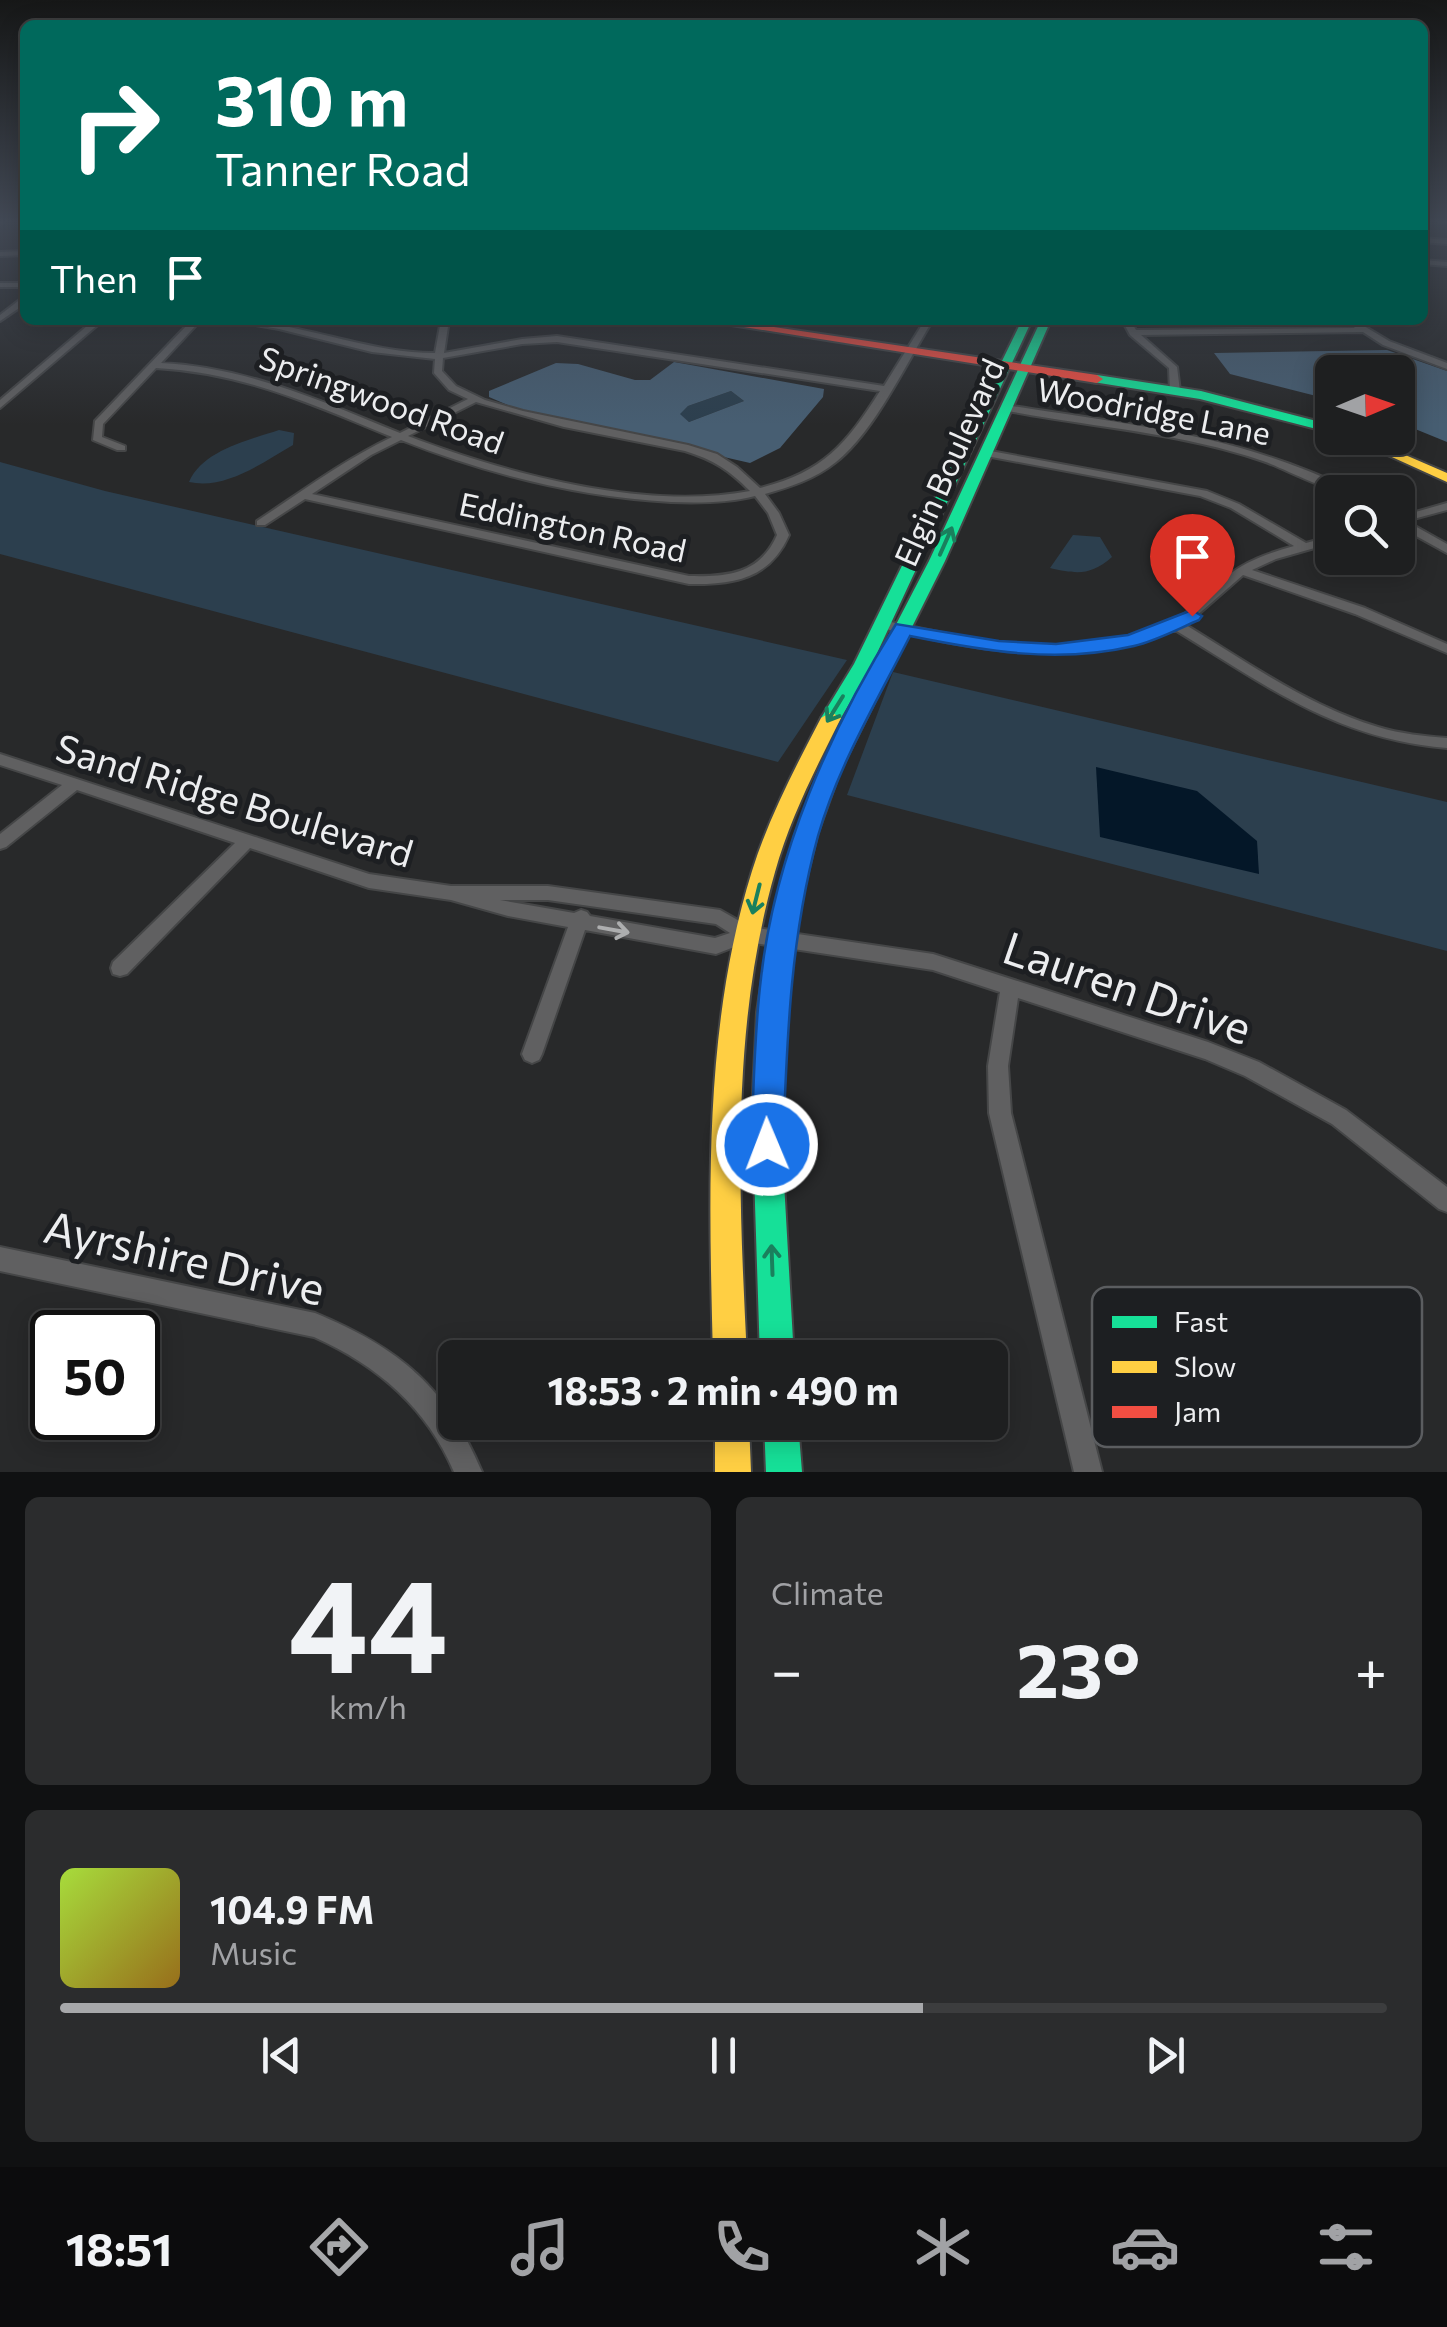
<!DOCTYPE html>
<html lang="en">
<head>
<meta charset="utf-8">
<style>
	body { margin:0; font-family:Commissioner,sans-serif; background:#2b2c2d; color:#f1f3f6; height:100vh; display:flex; flex-direction:column; font-size:38px; white-space:nowrap }
	* { box-sizing:border-box; margin:0 }
	p { font-size:32px; color:#a1a2a5 }
	.icon { flex:none; width:55px; height:55px; fill:none; stroke:currentColor; stroke-width:2; stroke-linecap:round; stroke-linejoin:round }
	.map { position:relative; height:1472px; overflow:hidden }
	.drawer { display:flex; flex-direction:column; gap:25px; padding:25px; background:#101112; flex:1 }
	.drawer>* { flex:none }
	.top-card { position:absolute; left:20px; top:20px; width:1408px; height:305px; border-radius:15px; box-shadow:0 5px 25px #0003,0 0 0 2px #3c3d3e; background:#00695c; color:#fff; overflow:hidden }
	.needle { width:65px; rotate:88deg }
	.fabs { position:absolute; left:1315px; top:355px; display:grid; gap:20px }
	.fabs a { display:grid; place-items:center; width:100px; height:100px; border-radius:15px; background:#1e1f20; box-shadow:0 5px 25px #0003,0 0 0 2px #3c3d3e; font-size:50px }
	.speed { position:absolute; left:30px; top:1310px; display:flex; gap:20px; font-size:50px; font-weight:700; text-align:center }
	.speed>* { display:grid; place-content:center; width:130px; height:130px; border-radius:50%; background:#1e1f20; box-shadow:0 5px 25px #0003,0 0 0 2px #3c3d3e; line-height:1 }
	.speed .limit { border:5px solid #111; border-radius:15px; background:#fff; color:#111 }
	.pin { position:absolute; display:grid; place-items:center; width:85px; height:85px; color:#fff; margin:-102px -42px; border-radius:50% 50% 50% 0; rotate:-45deg; box-shadow:0 0 10px #0007 }
	.pin .icon { rotate:45deg }
	.me { position:absolute; width:110px; margin:-55px; rotate:359deg; stroke-linejoin:round; filter:drop-shadow(0 0 8px #0008) }
	.turn { display:flex; align-items:center; gap:35px; height:210px; padding:0 30px; font-size:45px }
	.turn .icon { width:130px; height:130px; stroke-width:2.5 }
	.turn b { display:block; font-size:70px; line-height:85px }
	.then { display:flex; align-items:center; height:95px; padding:0 30px; background:#0003; gap:20px; font-size:38px }
	.big { font-size:75px; font-weight:700; line-height:1.1 }
	.drawer .card { flex:1; display:flex; flex-direction:column; justify-content:center; gap:15px; min-width:0; padding:0 35px; border-radius:15px; background:#2b2c2d }
	.drawer .dial { align-items:center; gap:0 }
	.dial b { font-size:130px; line-height:1 }
	.song { display:flex; align-items:center; gap:30px }
	.cover { width:120px; height:120px; border-radius:15px; background:linear-gradient(135deg,hsl(80 70% 55%),hsl(40 70% 35%)) }
	.played { height:10px; border-radius:5px; background:linear-gradient(90deg,#a7a8aa 65%,#3c3d3e 65%) }
	.keys { display:flex; justify-content:space-around; direction:ltr }
	.heat { display:flex; justify-content:space-between; align-items:center; font-size:55px; direction:ltr }
	.drawer .tiles { flex:1; display:grid; gap:25px; grid-template-columns:1fr 1fr }
	.card:last-child { grid-column:span 2 }
	.trip { position:absolute; left:438px; top:1340px; width:570px; height:100px; border-radius:15px; background:#1e1f20; box-shadow:0 5px 25px #0003,0 0 0 2px #3c3d3e; font-weight:700; line-height:100px; text-align:center }
	.menu { display:flex; height:160px; justify-content:space-around; align-items:center; background:#0c0c0d; color:#a1a2a5 }
	.menu .icon { width:70px; height:70px }
	.menu .current { color:#a7a8aa }
	.menu b { font-size:45px; color:#f1f3f6 }
	.map>svg:first-child { display:block }
	.green { fill:#2c3f4e }
	.forest { fill:#475e72; fill-rule:evenodd }
	.water { fill:#041728 }
	.lines { fill:none; stroke-linecap:round; stroke-linejoin:round }
	.street-casing { stroke:#454647; stroke-width:4 }
	.fast-casing { stroke:#454647; stroke-width:4 }
	.slow-casing { stroke:#454647; stroke-width:4 }
	.jam-casing { stroke:#454647; stroke-width:4 }
	.street { fill:#606061; fill-rule:evenodd }
	.fast { fill:#16e098; fill-rule:evenodd }
	.slow { fill:#ffcf43; fill-rule:evenodd }
	.jam { fill:#f24e42; fill-rule:evenodd }
	.oneway { stroke:#1a805d }
	.oneway2 { stroke:#adaeaf }
	.route { fill:#1a73e8; stroke:#114b97; stroke-width:2.5 }
	.labels { text-anchor:middle; dominant-baseline:central; stroke-width:10; stroke-linejoin:round; paint-order:stroke }
	.far-street-label { font-size:32px; fill:#ecedef; stroke:#1d1f22 }
	.street-label { font-size:38px; fill:#ecedef; stroke:#1d1f22 }
	.near-street-label { font-size:45px; fill:#ecedef; stroke:#1d1f22 }
	.key { fill:#1d1f22; stroke:#5b5d60; stroke-width:2.5 }
	.key-label { font-size:28px; fill:#ecedef }
</style>
</head>
<body>
<div class="map">
<svg width="1447" height="1472" viewBox="0 0 1447 1472">
	<rect width="100%" height="100%" fill="#28292a"/>
	<path class="green" d="M731,391l13,10 -55,21 -10,-8 9,-8z
		M279,430l15,3 -1,12c-31,18 -68,45 -104,37 14,-32 60,-42 90,-52z
		M0,462l105,29 742,169 -69,102 -778,-208z
		M1073,535l27,2 12,20c-22,19 -35,17 -62,11z
		M893,672l554,130v149l-600,-156z"/>
	<path class="forest" d="M1387,350l60,21v71l-49,-20v-50h-66v28l-102,-26 -16,-21z
		M674,362l150,27 -1,8 -43,51 -30,15 -231,-53 -30,-13v-6l67,-28 22,1 57,16h15zM731,391l13,10 -55,21 -9,-8 8,-8z"/>
	<path class="water" d="M1096,767l101,24 60,50 2,33 -159,-37z"/>
	<g class="lines">
		<defs>
			<path id="street" d="M0,219h8l-8,5z
				M1422,238l25,2v4l-25,-2z
				M25,251v4l-25,1v-4z
				M1422,260l25,2v4l-25,-2z
				M0,283h25v4h-25z
				M22,298h3v6l-25,17v-6z
				M94,320h107l-40,43c85,4 161,38 239,70l68,-34 -19,-9 -15,-17 1,-14 -63,-7 -93,-23 -52,-9c71,0 137,33 208,33l6,-33h8l-5,33 78,-14 35,-3 327,50 41,-66h8c-27,43 -58,111 -97,142 -21,17 -46,25 -71,32l14,19 10,22c-19,44 -56,50 -100,49l-384,-85 -40,26h-8v-4c44,-29 87,-61 135,-84 -80,-33 -148,-64 -236,-69l-53,56 -1,13 23,9v4h-8l-24,-10 2,-19 95,-99 -90,1 -100,85v-8zM557,342l323,49c-34,54 -57,81 -120,97l-23,-21 -20,-13 -29,-9 -165,-34 -38,-11 -29,-14 -14,-15 1,-13 79,-14zM476,402l88,25 121,24c29,9 44,19 65,40 -106,20 -242,-17 -342,-55zM401,440c86,34 177,57 270,62 27,1 57,1 84,-6l13,17 9,22c-17,39 -50,42 -88,41l-377,-82 59,-39z
				M1122,320h8l6,10 219,-2 -11,-8h10l35,21 58,22v6l-64,-24 -20,-13 -222,3 36,32 3,24 -5,3 -5,-3 -1,-23 -39,-33z
				M1006,405c94,15 191,25 281,58 21,8 45,16 63,29 -21,1 -64,-23 -87,-31 -84,-29 -174,-34 -260,-51v-4z
				M985,450l222,41 32,13 67,39 26,-7v7l-56,16 -24,11 113,38 82,36v9l-92,-39 -112,-39 -57,50c61,37 122,81 192,102 23,7 46,9 69,11v10c-111,-9 -180,-62 -272,-118 -102,40 -194,21 -298,-3l-2,-3 2,-3 5,-1c90,20 211,49 296,-2 18,-10 31,-27 47,-40 20,-17 44,-25 69,-32l-63,-38 -31,-12 -219,-41v-4z
				M1447,503v7l-41,11 41,23v9l-49,-27v-9z
				M0,754l369,120 82,12h97l172,24 30,17 183,27 275,88 51,20 87,48 101,77v25l-8,-3 -107,-85 -87,-48 -40,-17 -187,-61 -10,68 3,47 91,359h-28l-85,-359 -1,-47 12,-74 -67,-22 -186,-28 -31,12 -131,-24 -43,124 -3,6 -7,3 -7,-3 -3,-6 46,-127 -60,-11 -57,-16 -82,-12 -119,-40 -123,126 -7,2 -7,-2 -2,-6 2,-6 122,-119 -158,-53 -71,57 -6,2v-15l62,-49 -62,-20zM500,900h48l168,24 14,9 -15,5 -125,-22 -3,-4 -6,-2 -7,3z
				M0,1247l315,66c85,35 132,75 167,159h-28c-27,-64 -77,-107 -140,-135l-314,-66z
				M730,1344h47l9,4 4,9 -72,1 3,-10z"/>
			<path id="fast" d="M1022,320h10l-160,344 -34,59h-14l-3,-5 33,-54z
				M1041,320h10l-106,241 -105,210 -23,64 -25,104 -9,73 -3,100 14,246h-34l-8,-246 5,-100 11,-73 27,-104 25,-64 109,-210z
				M1097,375l104,16 131,34v8l-132,-34 -107,-17v-6z
				M764,1422h34l4,50h-36z"/>
			<path id="slow" d="M1431,219h16v4z
				M1350,438h16l81,35v9z
				M831,712l10,6c-25,50 -51,100 -66,154 -45,158 -36,324 -28,486h-34c-4,-163 -10,-330 39,-487 17,-54 43,-103 69,-153z
				M715,1422h34l2,50h-36z"/>
			<path id="jam" d="M700,320h27l370,55 6,4 -6,4z"/>
		</defs>
		<use href="#street" class="street-casing"/>
		<use href="#fast" class="fast-casing"/>
		<use href="#slow" class="slow-casing"/>
		<use href="#jam" class="jam-casing"/>
		<use href="#street" class="street"/>
		<use href="#fast" class="fast"/>
		<use href="#slow" class="slow"/>
		<use href="#jam" class="jam"/>
	</g>
	<defs><path id="oneway-shaft" d="M-6 0H5M1.5-3L5.5 0L1.5 3" fill="none" stroke-width="1.6" stroke-linecap="round" stroke-linejoin="round" transform="scale(2.5)"/></defs>
	<g class="oneway">
		<use href="#oneway-shaft" transform="translate(946 541) rotate(-66)"/>
		<use href="#oneway-shaft" transform="translate(835 709) rotate(122)"/>
		<use href="#oneway-shaft" transform="translate(756 899) rotate(104)"/>
		<use href="#oneway-shaft" transform="translate(772 1260) rotate(-92)"/>
	</g>
	<use class="oneway2" href="#oneway-shaft" transform="translate(614 930) rotate(10)"/>
	<linearGradient id="sky" x2="0" y2="1"><stop stop-color="#161717"/><stop offset="0.52" stop-color="#424955"/><stop offset="1" stop-color="#424955" stop-opacity="0"/></linearGradient>
	<rect width="1447" height="425" fill="url(#sky)"/>
	<path class="route" d="M1192,610l10,6 -3,4c-21,9 -43,21 -65,26 -77,18 -149,5 -224,-10 -33,65 -72,130 -92,200 -28,102 -31,204 -35,309l-4,11 -12,5 -12,-5 -4,-11c3,-55 3,-112 10,-167 14,-124 69,-249 135,-354l103,17 57,3 72,-9z"/>
	<g class="labels">
		<g class="far-street-label">
			<text transform="translate(382 399) rotate(20)">Springwood Road</text>
			<text transform="translate(1154 410) rotate(11)">Woodridge Lane</text>
			<text transform="translate(948 462) rotate(-66)">Elgin Boulevard</text>
			<text transform="translate(573 526) rotate(12)">Eddington Road</text>
		</g>
		<g class="street-label">
			<text transform="translate(235 799) rotate(17)">Sand Ridge Boulevard</text>
		</g>
		<g class="near-street-label">
			<text transform="translate(1128 986) rotate(19)">Lauren Drive</text>
			<text transform="translate(185 1256) rotate(13)">Ayrshire Drive</text>
		</g>
	</g>
	<rect x="1092" y="1287" width="330" height="160" rx="15" class="key"/>
	<rect x="1112" y="1316" width="45" height="12" fill="#16e098"/>
	<rect x="1112" y="1361" width="45" height="12" fill="#ffcf43"/>
	<rect x="1112" y="1406" width="45" height="12" fill="#f24e42"/>
	<g class="key-label">
		<text x="1174" y="1332">Fast</text>
		<text x="1174" y="1377">Slow</text>
		<text x="1174" y="1422">Jam</text>
	</g>
</svg>
<div class="fabs">
<a><svg class="needle" viewBox="-14 -14 28 28"><path d="M0-13l5 13h-10z" fill="#e53935"/><path d="M0 13l5-13h-10z" fill="#a1a2a5"/></svg></a>
<a><svg class="icon" aria-label="search" viewBox="0 0 24 24"><circle cx="10" cy="10" r="6"/><path d="M15 15l6 6"/></svg></a>
</div>
<div class="speed"><div class="limit">50</div></div>
<div class="pin" style="left:1192px;top:616px;background:#d93025"><svg class="icon" aria-label="arrive" viewBox="0 0 24 24"><path d="M6 21V4h12l-3 4 3 4H6"/></svg></div>
<svg class="me" style="left:767px;top:1145px" viewBox="-20 -20 40 40"><circle r="17" fill="#1a73e8" stroke="#fff" stroke-width="3"/><path d="M0-11L8 9 0 5-8 9z" fill="#fff"/></svg>
<div class="trip">18:53 · 2 min · 490 m</div>
<div class="top-card">
<div class="turn"><svg class="icon" aria-label="right" viewBox="0 0 24 24"><path d="M7 20v-9h11M14 6l5 5-5 5"/></svg><div><b>310 m</b>Tanner Road</div></div>
<div class="then">Then<svg class="icon" aria-label="arrive" viewBox="0 0 24 24"><path d="M6 21V4h12l-3 4 3 4H6"/></svg></div>
</div>
</div>
<section class="drawer">
<div class="tiles">
<div class="card dial"><b>44</b><p>km/h</p></div>
<div class="card"><p>Climate</p>
<div class="heat"><a>−</a><b class="big">23°</b><a>+</a></div>
</div>
<div class="card">
<div class="song"><i class="cover"></i><div><b>104.9 FM</b><p>Music</p></div></div>
<div class="played"></div>
<div class="keys"><svg class="icon" aria-label="previous" viewBox="0 0 24 24"><path d="M18 5L8 12l10 7zM5 5v14"/></svg><svg class="icon" aria-label="pause" viewBox="0 0 24 24"><path d="M8 5v14M16 5v14"/></svg><svg class="icon" aria-label="next" viewBox="0 0 24 24"><path d="M6 5l10 7-10 7zM19 5v14"/></svg></div>
</div>
</div>
</section>
<nav class="menu">
<b>18:51</b>
<svg class="icon current" aria-label="directions" viewBox="0 0 24 24"><path d="M12 3l9 9-9 9-9-9zM9 14v-3h6M13 9l2 2-2 2"/></svg>
<svg class="icon" aria-label="music" viewBox="0 0 24 24"><path d="M9 18V5l10-2v13"/><circle cx="6" cy="18" r="3"/><circle cx="16" cy="16" r="3"/></svg>
<svg class="icon" aria-label="phone" viewBox="0 0 24 24"><path d="M5 4h4l2 5-3 2q2 4 5 5l2-3 5 2v4C11 20 4 13 5 4z"/></svg>
<svg class="icon" aria-label="climate" viewBox="0 0 24 24"><path d="M12 3v18M4 7l16 10M4 17L20 7"/></svg>
<svg class="icon" aria-label="car" viewBox="0 0 24 24"><path d="M5 17H2v-5l4-1 3-4h7l3 4 3 1v5h-3M9 17h6M6 11h13"/><circle cx="7" cy="17" r="2"/><circle cx="17" cy="17" r="2"/></svg>
<svg class="icon" aria-label="filters" viewBox="0 0 24 24"><path d="M4 7h16M4 17h16"/><circle cx="9" cy="7" r="2"/><circle cx="15" cy="17" r="2"/></svg>
</nav>
</body>
</html>
